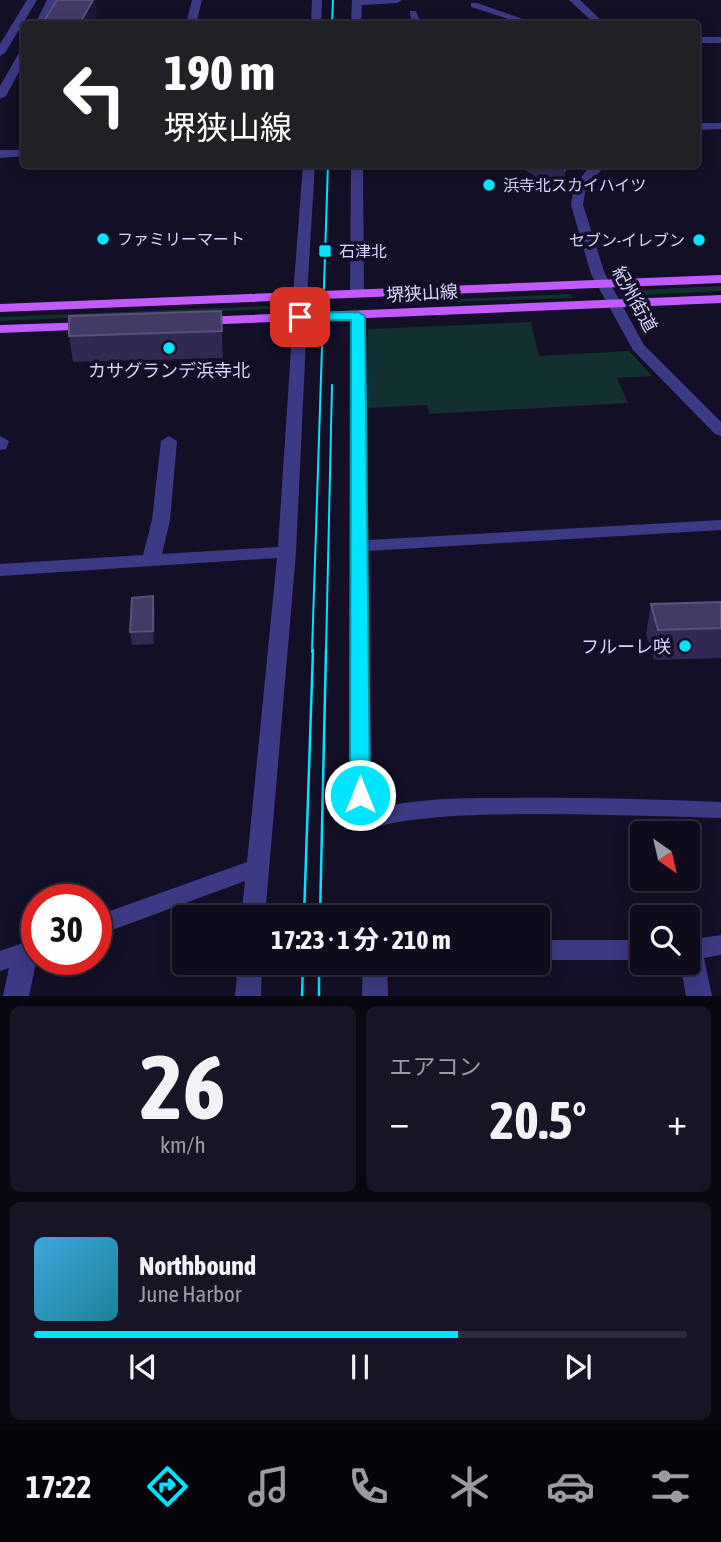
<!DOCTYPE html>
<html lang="ja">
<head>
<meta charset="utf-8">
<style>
	body { margin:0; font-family:"Asap Condensed","Noto Sans JP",sans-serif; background:#171425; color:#f1f3f6; height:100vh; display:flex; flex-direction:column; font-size:26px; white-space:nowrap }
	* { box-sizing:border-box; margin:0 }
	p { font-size:23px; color:#9b9ba3 }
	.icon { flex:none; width:38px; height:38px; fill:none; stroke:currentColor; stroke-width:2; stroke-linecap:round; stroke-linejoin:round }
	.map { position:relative; height:996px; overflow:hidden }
	.sheet { display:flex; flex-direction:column; gap:10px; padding:10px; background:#08060f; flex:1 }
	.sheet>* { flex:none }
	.guide { position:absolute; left:21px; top:21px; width:679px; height:147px; border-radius:7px; box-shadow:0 4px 18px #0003,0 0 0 2px #2e2b3b; background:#202124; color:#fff; overflow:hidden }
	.needle { width:46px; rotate:146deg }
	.controls { position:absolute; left:630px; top:821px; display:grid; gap:14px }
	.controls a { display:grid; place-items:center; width:70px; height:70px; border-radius:7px; background:#0e0b1c; box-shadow:0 4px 18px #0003,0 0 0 2px #2e2b3b; font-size:35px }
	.speed { position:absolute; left:21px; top:884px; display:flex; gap:14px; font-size:35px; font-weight:700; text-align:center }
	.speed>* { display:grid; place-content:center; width:91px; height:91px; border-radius:50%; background:#0e0b1c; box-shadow:0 4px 18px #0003,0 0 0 2px #2e2b3b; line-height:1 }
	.speed .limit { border:10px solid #d22; background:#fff; color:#111 }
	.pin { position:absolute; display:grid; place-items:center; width:60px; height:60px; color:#fff; margin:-30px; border-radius:14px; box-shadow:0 4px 10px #0006 }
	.me { position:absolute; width:77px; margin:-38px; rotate:0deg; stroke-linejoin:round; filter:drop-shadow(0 0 5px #0008) }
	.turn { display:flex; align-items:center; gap:24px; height:147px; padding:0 28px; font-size:32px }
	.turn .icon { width:91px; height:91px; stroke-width:2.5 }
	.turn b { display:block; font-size:49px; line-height:60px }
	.big { font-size:52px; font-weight:700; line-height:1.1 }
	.sheet .card { flex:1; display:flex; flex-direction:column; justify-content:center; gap:10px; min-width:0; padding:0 24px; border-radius:10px; background:#171425 }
	.sheet .dial { align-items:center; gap:0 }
	.dial b { font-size:91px; line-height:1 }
	.song { display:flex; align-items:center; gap:21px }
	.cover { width:84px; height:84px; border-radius:10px; background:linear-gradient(135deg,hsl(200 70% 55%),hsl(190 70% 35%)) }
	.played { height:7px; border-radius:4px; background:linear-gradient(90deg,#00e5ff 65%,#2e2b3b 65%) }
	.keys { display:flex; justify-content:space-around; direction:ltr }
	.heat { display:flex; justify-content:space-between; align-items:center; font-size:38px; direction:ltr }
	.sheet .tiles { flex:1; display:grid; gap:10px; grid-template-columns:1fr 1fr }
	.card:last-child { grid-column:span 2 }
	.trip { position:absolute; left:172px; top:905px; width:378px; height:70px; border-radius:7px; background:#0e0b1c; box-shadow:0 4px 18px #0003,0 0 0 2px #2e2b3b; font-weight:700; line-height:70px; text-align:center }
	.dock { display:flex; height:112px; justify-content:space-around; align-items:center; background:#06040b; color:#9b9ba3 }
	.dock .icon { width:49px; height:49px }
	.dock .selected { color:#00e5ff }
	.dock b { font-size:32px; color:#f1f3f6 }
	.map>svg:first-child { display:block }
	.green { fill:#12302f }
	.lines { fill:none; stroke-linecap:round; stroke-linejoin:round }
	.minor { fill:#3d3a85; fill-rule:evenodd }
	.major { fill:#c25bff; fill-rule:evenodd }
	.tram-far1 { stroke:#00e5ff; stroke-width:2 }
	.tram { stroke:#00e5ff; stroke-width:2.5 }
	.wall { fill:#312854 }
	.shaded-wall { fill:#1d163a }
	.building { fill:#433a66; stroke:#5a527e; stroke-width:2 }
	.route { fill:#00e5ff; stroke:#0095a6; stroke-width:2 }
	.poi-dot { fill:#00e5ff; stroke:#130f26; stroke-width:2.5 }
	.labels { text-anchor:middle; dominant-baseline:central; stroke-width:7; stroke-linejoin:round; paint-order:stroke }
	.far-poi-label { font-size:16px; fill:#d9d4ff; stroke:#130f26; text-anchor:start }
	.street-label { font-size:18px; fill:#d9d4ff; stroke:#130f26 }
	.poi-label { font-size:18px; fill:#d9d4ff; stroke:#130f26 }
</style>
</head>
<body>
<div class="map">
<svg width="721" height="996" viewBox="0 0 721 996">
	<rect width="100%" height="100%" fill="#130f26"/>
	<path class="green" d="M721,286v5l-80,4 -2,-5z
		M571,294l1,4 -189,6 3,-2z
		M269,306l3,3 -272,12v-4z
		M531,322l8,34 90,-5 23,25 -35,2 11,25 -198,11 -3,-9 -59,3v-79z"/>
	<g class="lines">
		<path class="minor" d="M27,0h10l-32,53 -5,3v-12z
			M47,0h10l-12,24h-10z
			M192,0h10l-6,24h-10z
			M312,0h10l-1,24h-10z
			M352,0h50l-5,3 -35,2 -1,19h-10z
			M569,0h11l25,24h-10z
			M471,3h6l60,21h-13l-53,-17z
			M410,11h6l5,13h-10z
			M696,37h25v6h-25z
			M24,50v12l-18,34 -6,3v-13l19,-33z
			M696,123h25v6l-25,1z
			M0,150h24v6l-24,2z
			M303,164h12l-8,132 -7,4 -7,-4z
			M351,164h12l1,130 -7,4 -7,-4z
			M592,164h15l-21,22 -3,19 22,69 39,71 77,77v14l-6,-2 -82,-84 -42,-76 -20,-69 3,-19z
			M358,312l7,4 3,224 353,-20v10l-353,21 3,259c43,-12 90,-12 134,-12 72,-1 144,1 216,4v16c-66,-2 -131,-4 -197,-4 -56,1 -110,1 -164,17l-8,-3 -3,-6 2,-506z
			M300,314l7,4 -11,234 -31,365h-24l4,-36 -149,55v-20l151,-54 30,-304 -277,18v-12l143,-9 9,-35 9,-79 8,-5 8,5 -7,79 -8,34 116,-7 15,-229z
			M0,436l9,5 -3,8 -6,1z
			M721,935v20l-17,3 8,38h-26l-6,-34h8v-22z
			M37,938v20l-8,38h-26l6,-28 -9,3v-20z
			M537,940h105v20h-105z
			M238,962h24l-1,34h-26z
			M363,962h24l1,34h-26z"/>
		<path class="major" d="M721,275v8l-721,29v-8z
			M721,295v8l-521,22 -7,-4 7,-4z
			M92,322l7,4 -2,3 -97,4v-8z"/>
		<path class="tram-far1" d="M332,24l1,-24
			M312,652l16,-488
			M326,652l6,-267"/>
		<path class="tram" d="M304,917l9,-267
			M320,917l6,-267
			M319,962v34
			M302,996l1,-34"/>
	</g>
	<path class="wall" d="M97,16l-5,8h-47l-1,-3z
		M515,164h51l-3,29z
		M221,311l2,47 -150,4 -4,-26z
		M153,596l2,13 -1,35 -22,1 -2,-13z
		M721,602v56l-67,2 -8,-26 5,-30z"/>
	<path class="shaded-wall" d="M93,0h2l2,16 -5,8h-10l-1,-3z
		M153,596l2,13 -1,35 -1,-13z"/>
	<path class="building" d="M57,0h36l-12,21h-37z
		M556,164h10l-1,6z
		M221,311l1,20 -153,5v-20z
		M153,596v35l-23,1 2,-34z
		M721,602v26l-63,2 -7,-26z"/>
	<path class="route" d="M358,312l7,4 5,479 -3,5h-14l-3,-5 1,-475 -51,1 -7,-4 7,-4z"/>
	<g class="poi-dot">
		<circle cx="489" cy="185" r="7"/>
		<circle cx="103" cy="239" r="7"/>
		<circle cx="699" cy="240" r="7"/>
		<rect x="318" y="244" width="14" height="14" rx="3.5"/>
		<circle cx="169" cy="348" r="7"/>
		<circle cx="685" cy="646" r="7"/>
	</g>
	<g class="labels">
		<g class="far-poi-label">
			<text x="503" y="185">浜寺北スカイハイツ</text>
			<text x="117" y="239">ファミリーマート</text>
			<text x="685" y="240" text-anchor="end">セブン-イレブン</text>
			<text x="339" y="251">石津北</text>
		</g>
		<g class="street-label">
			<text transform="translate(422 293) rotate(-3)">堺狭山線</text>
			<text transform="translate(635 299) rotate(61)">紀州街道</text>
		</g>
		<g class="poi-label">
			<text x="169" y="370">カサグランデ浜寺北</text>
			<text x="671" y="646" text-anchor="end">フルーレ咲</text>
		</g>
	</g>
</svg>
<div class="controls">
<a><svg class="needle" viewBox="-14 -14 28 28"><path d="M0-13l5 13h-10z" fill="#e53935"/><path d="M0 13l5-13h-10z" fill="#9b9ba3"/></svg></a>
<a><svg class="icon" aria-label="search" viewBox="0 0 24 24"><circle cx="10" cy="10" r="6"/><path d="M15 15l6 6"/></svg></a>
</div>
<div class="speed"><div class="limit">30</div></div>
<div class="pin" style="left:300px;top:317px;background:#d93025"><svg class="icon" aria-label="arrive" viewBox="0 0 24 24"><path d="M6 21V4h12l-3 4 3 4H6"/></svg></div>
<svg class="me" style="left:360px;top:795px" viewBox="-20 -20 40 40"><circle r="17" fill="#00e5ff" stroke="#fff" stroke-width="3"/><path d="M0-11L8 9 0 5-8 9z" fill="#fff"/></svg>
<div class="trip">17:23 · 1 分 · 210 m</div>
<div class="guide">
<div class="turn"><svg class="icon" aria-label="left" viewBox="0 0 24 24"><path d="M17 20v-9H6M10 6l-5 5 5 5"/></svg><div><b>190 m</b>堺狭山線</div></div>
</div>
</div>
<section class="sheet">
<div class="tiles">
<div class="card dial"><b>26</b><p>km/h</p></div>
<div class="card"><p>エアコン</p>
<div class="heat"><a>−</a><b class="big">20.5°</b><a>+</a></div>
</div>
<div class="card">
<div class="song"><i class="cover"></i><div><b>Northbound</b><p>June Harbor</p></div></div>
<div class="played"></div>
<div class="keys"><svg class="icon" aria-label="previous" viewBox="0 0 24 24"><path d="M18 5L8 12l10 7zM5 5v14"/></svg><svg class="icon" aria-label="pause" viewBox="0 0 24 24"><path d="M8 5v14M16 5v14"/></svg><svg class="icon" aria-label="next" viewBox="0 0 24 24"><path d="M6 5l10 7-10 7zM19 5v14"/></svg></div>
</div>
</div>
</section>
<nav class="dock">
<b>17:22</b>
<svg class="icon selected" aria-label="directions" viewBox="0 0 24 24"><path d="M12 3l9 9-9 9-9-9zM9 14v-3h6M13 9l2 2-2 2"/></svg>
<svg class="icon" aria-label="music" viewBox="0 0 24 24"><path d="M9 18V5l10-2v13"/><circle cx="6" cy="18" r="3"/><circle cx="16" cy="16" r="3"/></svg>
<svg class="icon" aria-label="phone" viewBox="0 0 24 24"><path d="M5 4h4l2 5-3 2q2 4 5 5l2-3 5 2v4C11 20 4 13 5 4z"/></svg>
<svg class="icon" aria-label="climate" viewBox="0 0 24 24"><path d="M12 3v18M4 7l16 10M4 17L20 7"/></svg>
<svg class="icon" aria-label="car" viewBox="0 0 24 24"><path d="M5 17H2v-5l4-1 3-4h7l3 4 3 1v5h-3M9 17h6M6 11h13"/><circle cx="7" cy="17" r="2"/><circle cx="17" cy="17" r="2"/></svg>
<svg class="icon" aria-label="filters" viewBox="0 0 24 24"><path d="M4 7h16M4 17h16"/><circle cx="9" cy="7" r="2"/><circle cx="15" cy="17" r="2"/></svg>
</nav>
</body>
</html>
